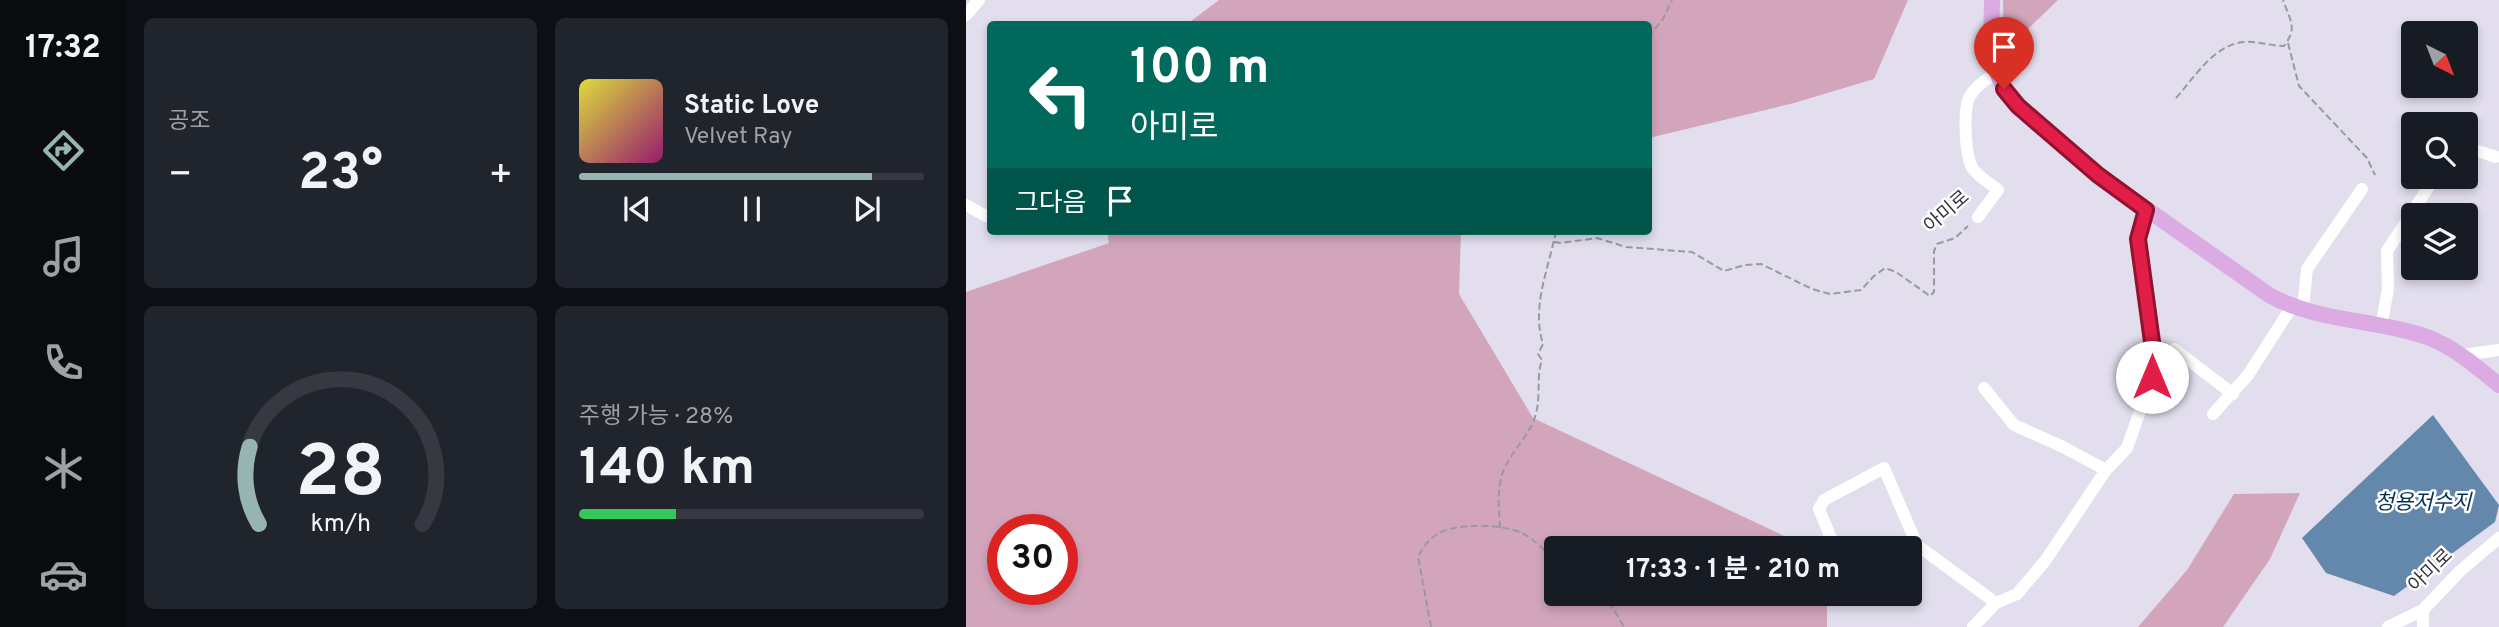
<!DOCTYPE html>
<html lang="ko">
<head>
<meta charset="utf-8">
<style>
	body { margin:0; font-family:Overpass,"Noto Sans KR",sans-serif; background:#20242c; color:#f1f3f6; height:100vh; display:flex; flex-direction:column; font-size:26px; white-space:nowrap }
	* { box-sizing:border-box; margin:0 }
	p { font-size:23px; color:#9ea1a6 }
	.icon { flex:none; width:38px; height:38px; fill:none; stroke:currentColor; stroke-width:2; stroke-linecap:round; stroke-linejoin:round }
	.map { position:relative; flex:1; overflow:hidden }
	.panel { display:flex; flex-direction:column; gap:18px; padding:18px; background:#0d0f14; width:840px }
	.panel>* { flex:none }
	.guide { position:absolute; left:21px; top:21px; width:665px; height:214px; border-radius:7px; box-shadow:0 4px 10px #0003; background:#00695c; color:#fff; overflow:hidden }
	.needle { width:46px; rotate:138deg }
	.buttons { position:absolute; left:1435px; top:21px; display:grid; gap:14px }
	.buttons a { display:grid; place-items:center; width:77px; height:77px; border-radius:7px; background:#171b24; box-shadow:0 4px 10px #0003; font-size:35px }
	.speed { position:absolute; left:21px; top:514px; display:flex; gap:14px; font-size:35px; font-weight:700; text-align:center }
	.speed>* { display:grid; place-content:center; width:91px; height:91px; border-radius:50%; background:#171b24; box-shadow:0 4px 10px #0003; line-height:1 }
	.speed .limit { border:10px solid #d22; background:#fff; color:#111 }
	.pin { position:absolute; display:grid; place-items:center; width:60px; height:60px; color:#fff; margin:-72px -30px; border-radius:50% 50% 50% 0; rotate:-45deg; box-shadow:0 0 7px #0007 }
	.pin .icon { rotate:45deg }
	.me { position:absolute; width:77px; margin:-38px; rotate:0deg; stroke-linejoin:round; filter:drop-shadow(0 0 5px #0008) }
	.turn { display:flex; align-items:center; gap:24px; height:147px; padding:0 28px; font-size:32px }
	.turn .icon { width:91px; height:91px; stroke-width:2.5 }
	.turn b { display:block; font-size:49px; line-height:60px }
	.then { display:flex; align-items:center; height:66px; padding:0 28px; background:#0003; gap:14px; font-size:26px }
	.big { font-size:52px; font-weight:700; line-height:1.1 }
	.panel .card { flex:1; display:flex; flex-direction:column; justify-content:center; gap:10px; min-width:0; padding:0 24px; border-radius:10px; background:#20242c }
	.panel .dial { align-items:center; gap:0 }
	.dial svg { height:182px; overflow:visible; fill:none; stroke:#363941; stroke-width:7; stroke-linecap:round; text-anchor:middle }
	.dial text { fill:#f1f3f6; stroke:none }
	.song { display:flex; align-items:center; gap:21px }
	.cover { width:84px; height:84px; border-radius:10px; background:linear-gradient(135deg,hsl(60 70% 55%),hsl(320 70% 35%)) }
	.played { height:7px; border-radius:4px; background:linear-gradient(90deg,#97b5b0 85%,#363941 85%) }
	.keys { display:flex; justify-content:space-around; direction:ltr }
	.heat { display:flex; justify-content:space-between; align-items:center; font-size:38px; direction:ltr }
	.charge { height:10px; border-radius:5px; background:linear-gradient(90deg,#34c759 28%,#363941 0) }
	.panel .tiles { flex:1; display:grid; gap:18px; grid-template-columns:repeat(2,1fr) }
	.trip { position:absolute; left:578px; top:536px; width:378px; height:70px; border-radius:7px; background:#171b24; box-shadow:0 4px 10px #0003; font-weight:700; line-height:70px; text-align:center }
	main { display:flex; flex:1; min-height:0 }
	.tabs { display:flex; flex-direction:column; width:126px; justify-content:space-around; align-items:center; background:#090b0e; color:#9ea1a6 }
	.tabs .icon { width:49px; height:49px }
	.tabs .active { color:#97b5b0 }
	.tabs b { font-size:32px; color:#f1f3f6 }
	.map>svg:first-child { display:block }
	.green { fill:#d2a5bb; fill-rule:evenodd }
	.water { fill:#6388ac }
	.lines { fill:none; stroke-linecap:round; stroke-linejoin:round }
	.path { stroke:#9b98a4; stroke-width:2; stroke-dasharray:7 3.5; stroke-linecap:butt }
	.minor { stroke:#fff; stroke-width:12 }
	.major { stroke:#dcabe3; stroke-width:16 }
	.route-casing { stroke:#92132f; stroke-width:18 }
	.route { stroke:#e11d48; stroke-width:12 }
	.labels { text-anchor:middle; dominant-baseline:central; stroke-width:5; stroke-linejoin:round; paint-order:stroke }
	.street-label { font-size:19px; fill:#36353b; stroke:#fff }
	.water-label { font-size:21px; font-style:italic; fill:#033155; stroke:#fff }
</style>
</head>
<body>
<main>
<nav class="tabs">
<b>17:32</b>
<svg class="icon active" aria-label="directions" viewBox="0 0 24 24"><path d="M12 3l9 9-9 9-9-9zM9 14v-3h6M13 9l2 2-2 2"/></svg>
<svg class="icon" aria-label="music" viewBox="0 0 24 24"><path d="M9 18V5l10-2v13"/><circle cx="6" cy="18" r="3"/><circle cx="16" cy="16" r="3"/></svg>
<svg class="icon" aria-label="phone" viewBox="0 0 24 24"><path d="M5 4h4l2 5-3 2q2 4 5 5l2-3 5 2v4C11 20 4 13 5 4z"/></svg>
<svg class="icon" aria-label="climate" viewBox="0 0 24 24"><path d="M12 3v18M4 7l16 10M4 17L20 7"/></svg>
<svg class="icon" aria-label="car" viewBox="0 0 24 24"><path d="M5 17H2v-5l4-1 3-4h7l3 4 3 1v5h-3M9 17h6M6 11h13"/><circle cx="7" cy="17" r="2"/><circle cx="17" cy="17" r="2"/></svg>
</nav>
<section class="panel">
<div class="tiles">
<div class="card"><p>공조</p>
<div class="heat"><a>−</a><b class="big">23°</b><a>+</a></div>
</div>
<div class="card">
<div class="song"><i class="cover"></i><div><b>Static Love</b><p>Velvet Ray</p></div></div>
<div class="played"></div>
<div class="keys"><svg class="icon" aria-label="previous" viewBox="0 0 24 24"><path d="M18 5L8 12l10 7zM5 5v14"/></svg><svg class="icon" aria-label="pause" viewBox="0 0 24 24"><path d="M8 5v14M16 5v14"/></svg><svg class="icon" aria-label="next" viewBox="0 0 24 24"><path d="M6 5l10 7-10 7zM19 5v14"/></svg></div>
</div>
<div class="card dial"><svg viewBox="0 0 100 80">
<path d="M14 69A42 42 0 1 1 86 69"/>
<path d="M14 69A42 42 0 0 1 10 35" stroke="#97b5b0"/>
<text x="50" y="56" font-size="32" font-weight="700">28</text>
<text x="50" y="72" font-size="11">km/h</text>
</svg></div>
<div class="card"><p>주행 가능 · 28%</p><b class="big">140 km</b><div class="charge"></div></div>
</div>
</section>
<div class="map">
<svg width="1533" height="627" viewBox="0 0 1533 627">
	<rect width="100%" height="100%" fill="#e2deee"/>
	<path class="green" d="M253,0h689l-34,79 -80,24 -145,35 -1,-114h-461z
		M1037,0h55l-54,52z
		M141,231h354l-2,63 74,124 277,130h-254v45h271v34h-861v-335l143,-49zM37,530h59v60h-59z
		M1334,493l-30,66 -47,68h-85l49,-57 47,-76z"/>
	<path class="water" d="M1467,415l66,90 -4,17 -101,74 -68,-23 -24,-35z"/>
	<g class="lines">
		<path class="path" d="M682,37l15,-18 9,-19
			M1322,43l11,43 68,72 8,17
			M1210,98c18,-20 39,-55 69,-56 13,-1 26,4 39,4 14,-18 6,-26 -1,-46
			M588,242l7,1 36,-5 29,9 66,5 32,19 21,-6 16,-1 51,25 18,5 31,-4 13,-14 11,-8 11,4 34,24 4,-4v-41l3,-7 18,-6 13,-12
			M534,528c-1,-24 -5,-46 9,-68 9,-16 23,-29 27,-47 5,-18 0,-36 6,-53l-4,-6 5,-10c-12,-38 6,-76 13,-113
			M638,593l20,34
			M465,627l-13,-71c5,-8 10,-16 18,-21 18,-13 66,-11 86,-2 13,7 23,18 34,28"/>
		<path class="minor" d="M0,15l13,-15
			M1500,150l6,-1 24,8
			M0,205l20,11 4,-1
			M1012,217l20,-27c-7,-6 -19,-13 -25,-21 -8,-12 -10,-58 -4,-71 5,-11 18,-19 28,-26
			M1337,310l4,-41 55,-80
			M1415,327l7,-38 -1,-38 48,-74
			M1496,355l37,-5
			M1186,377l22,-28 59,45
			M1018,388l30,37 47,21 45,24
			M1247,414l35,-39 43,-67
			M869,548l-16,-39 5,-9 60,-32 33,77 79,58 21,-9 28,-33 61,-91 21,-22 25,-71 1,-28 -15,-110 8,-29
			M1457,610v17
			M1007,627l23,-24
			M1422,627l35,-17 37,-39 39,-33"/>
		<path class="major" d="M1026,0l-1,47 6,25 7,17 14,17 80,69 171,120c48,27 106,24 158,42 27,10 50,30 72,48"/>
	</g>
	<g class="lines">
		<defs>
			<path id="route" d="M1038,89l14,17 80,69 48,35 -8,29 15,110 -1,28"/>
		</defs>
		<use href="#route" class="route-casing"/>
		<use href="#route" class="route"/>
	</g>
	<g class="labels">
		<g class="street-label">
			<text transform="translate(981 212) rotate(-41)">아미로</text>
			<text transform="translate(1465 571) rotate(-44)">아미로</text>
		</g>
		<g class="water-label">
			<text x="1457" y="503">청용저수지</text>
		</g>
	</g>
</svg>
<div class="buttons">
<a><svg class="needle" viewBox="-14 -14 28 28"><path d="M0-13l5 13h-10z" fill="#e53935"/><path d="M0 13l5-13h-10z" fill="#9ea1a6"/></svg></a>
<a><svg class="icon" aria-label="search" viewBox="0 0 24 24"><circle cx="10" cy="10" r="6"/><path d="M15 15l6 6"/></svg></a>
<a><svg class="icon" aria-label="layers" viewBox="0 0 24 24"><path d="M12 4l9 5-9 5-9-5zM3 14l9 5 9-5"/></svg></a>
</div>
<div class="speed"><div class="limit">30</div></div>
<div class="pin" style="left:1038px;top:89px;background:#d93025"><svg class="icon" aria-label="arrive" viewBox="0 0 24 24"><path d="M6 21V4h12l-3 4 3 4H6"/></svg></div>
<svg class="me" style="left:1186px;top:377px" viewBox="-20 -20 40 40"><circle r="19" fill="#fff"/><path d="M0-13L10 11 0 6-10 11z" fill="#e11d48"/></svg>
<div class="trip">17:33 · 1 분 · 210 m</div>
<div class="guide">
<div class="turn"><svg class="icon" aria-label="left" viewBox="0 0 24 24"><path d="M17 20v-9H6M10 6l-5 5 5 5"/></svg><div><b>100 m</b>아미로</div></div>
<div class="then">그다음<svg class="icon" aria-label="arrive" viewBox="0 0 24 24"><path d="M6 21V4h12l-3 4 3 4H6"/></svg></div>
</div>
</div>
</main>
</body>
</html>
